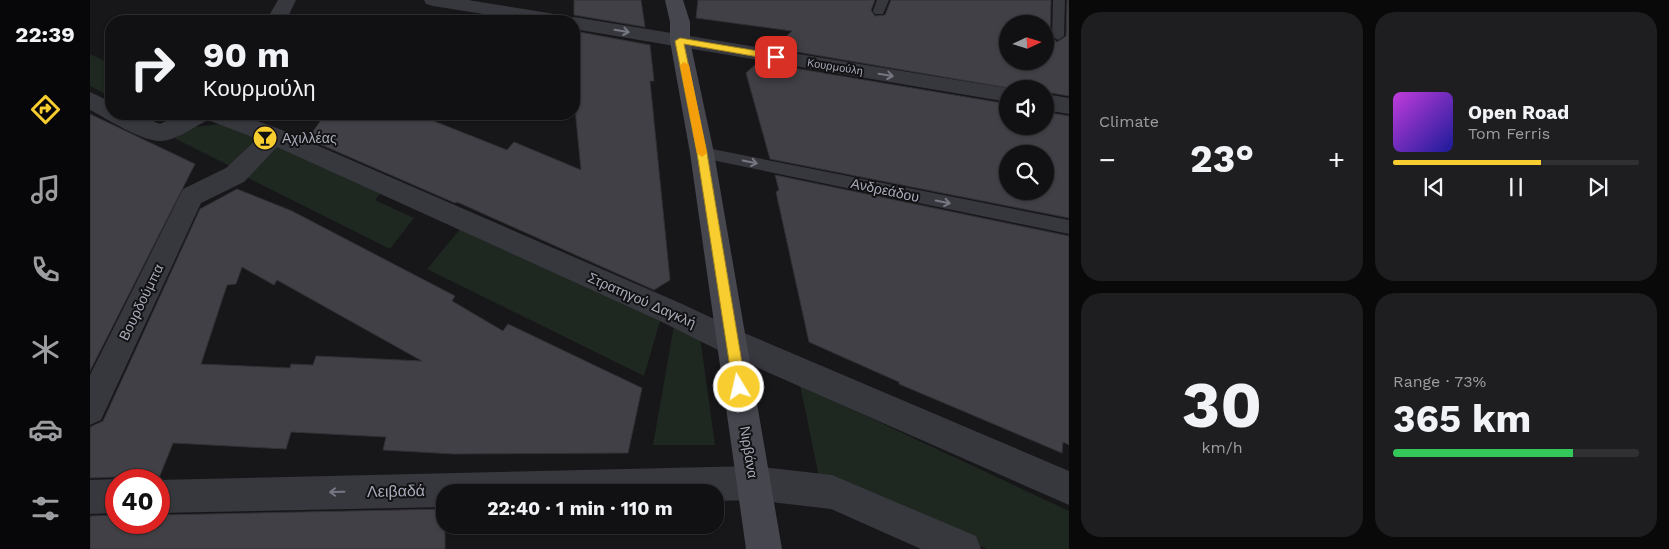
<!DOCTYPE html>
<html lang="en">
<head>
<meta charset="utf-8">
<style>
	body { margin:0; font-family:"Work Sans",sans-serif; background:#1e1e21; color:#f1f3f6; height:100vh; display:flex; flex-direction:column; font-size:19px; white-space:nowrap }
	* { box-sizing:border-box; margin:0 }
	p { font-size:16px; color:#9c9da0 }
	.icon { flex:none; width:28px; height:28px; fill:none; stroke:currentColor; stroke-width:2; stroke-linecap:round; stroke-linejoin:round }
	.map { position:relative; flex:1; overflow:hidden }
	.side { display:flex; flex-direction:column; gap:12px; padding:12px; background:#09090a; width:600px }
	.side>* { flex:none }
	.hud { position:absolute; left:15px; top:15px; width:475px; height:105px; border-radius:20px; box-shadow:0 1px 4px #0004,0 0 0 1px #303033; background:#111013; color:#f1f3f6; overflow:hidden }
	.needle { width:32px; rotate:86deg }
	.tools { position:absolute; left:909px; top:15px; display:grid; gap:10px }
	.tools a { display:grid; place-items:center; width:55px; height:55px; border-radius:50%; background:#111013; box-shadow:0 1px 4px #0004,0 0 0 1px #303033; font-size:25px }
	.speed { position:absolute; left:15px; top:469px; display:flex; gap:10px; font-size:25px; font-weight:700; text-align:center }
	.speed>* { display:grid; place-content:center; width:65px; height:65px; border-radius:50%; background:#111013; box-shadow:0 1px 4px #0004,0 0 0 1px #303033; line-height:1 }
	.speed .limit { border:8px solid #d22; background:#fff; color:#111 }
	.pin { position:absolute; display:grid; place-items:center; width:42px; height:42px; color:#fff; margin:-21px; border-radius:10px; box-shadow:0 2px 8px #0006 }
	.me { position:absolute; width:55px; margin:-28px; rotate:351deg; stroke-linejoin:round; filter:drop-shadow(0 0 4px #0008) }
	.turn { display:flex; align-items:center; gap:18px; height:105px; padding:0 15px; font-size:22px }
	.turn .icon { width:65px; height:65px; stroke-width:2.5 }
	.turn b { display:block; font-size:35px; line-height:42px }
	.big { font-size:38px; font-weight:700; line-height:1.1 }
	.side .card { flex:1; display:flex; flex-direction:column; justify-content:center; gap:8px; min-width:0; padding:0 18px; border-radius:20px; background:#1e1e21 }
	.side .dial { align-items:center; gap:0 }
	.dial b { font-size:65px; line-height:1 }
	.song { display:flex; align-items:center; gap:15px }
	.cover { width:60px; height:60px; border-radius:8px; background:linear-gradient(135deg,hsl(290 70% 55%),hsl(240 70% 35%)) }
	.played { height:5px; border-radius:2px; background:linear-gradient(90deg,#f8cd2f 60%,#303033 60%) }
	.keys { display:flex; justify-content:space-around; direction:ltr }
	.heat { display:flex; justify-content:space-between; align-items:center; font-size:28px; direction:ltr }
	.charge { height:8px; border-radius:4px; background:linear-gradient(90deg,#34c759 73%,#303033 0) }
	.side .tiles { flex:1; display:grid; gap:12px; grid-template-columns:repeat(2,1fr) }
	.trip { position:absolute; left:346px; top:484px; width:288px; height:50px; border-radius:20px; background:#111013; box-shadow:0 1px 4px #0004,0 0 0 1px #303033; font-weight:700; line-height:50px; text-align:center }
	main { display:flex; flex:1; min-height:0 }
	.tab-bar { display:flex; flex-direction:column; width:90px; justify-content:space-around; align-items:center; background:#070608; color:#9c9da0 }
	.tab-bar .icon { width:35px; height:35px }
	.tab-bar .active { color:#f8cd2f }
	.tab-bar b { font-size:22px; color:#f1f3f6 }
	.map>svg:first-child { display:block }
	.green { fill:#1e2720 }
	.building { fill:#414046; stroke:#313035; fill-rule:evenodd }
	.lines { fill:none; stroke-linecap:round; stroke-linejoin:round }
	.lane { fill:#37373e; fill-rule:evenodd }
	.street { fill:#37373e; fill-rule:evenodd }
	.secondary { fill:#45464e; fill-rule:evenodd }
	.oneway { stroke:#757782 }
	.route { fill:#f8cd2f; stroke:#a1851f }
	.slow { fill:#f59e0b }
	.labels { text-anchor:middle; dominant-baseline:central; stroke-width:4; stroke-linejoin:round; paint-order:stroke }
	.far-street-label { font-size:11px; fill:#a8abb9; stroke:#121114 }
	.poi-label { font-size:14px; fill:#a8abb9; stroke:#121114; text-anchor:start }
	.street-label { font-size:14px; fill:#a8abb9; stroke:#121114 }
	.near-street-label { font-size:16px; fill:#a8abb9; stroke:#121114 }
</style>
</head>
<body>
<main>
<nav class="tab-bar">
<b>22:39</b>
<svg class="icon active" aria-label="directions" viewBox="0 0 24 24"><path d="M12 3l9 9-9 9-9-9zM9 14v-3h6M13 9l2 2-2 2"/></svg>
<svg class="icon" aria-label="music" viewBox="0 0 24 24"><path d="M9 18V5l10-2v13"/><circle cx="6" cy="18" r="3"/><circle cx="16" cy="16" r="3"/></svg>
<svg class="icon" aria-label="phone" viewBox="0 0 24 24"><path d="M5 4h4l2 5-3 2q2 4 5 5l2-3 5 2v4C11 20 4 13 5 4z"/></svg>
<svg class="icon" aria-label="climate" viewBox="0 0 24 24"><path d="M12 3v18M4 7l16 10M4 17L20 7"/></svg>
<svg class="icon" aria-label="car" viewBox="0 0 24 24"><path d="M5 17H2v-5l4-1 3-4h7l3 4 3 1v5h-3M9 17h6M6 11h13"/><circle cx="7" cy="17" r="2"/><circle cx="17" cy="17" r="2"/></svg>
<svg class="icon" aria-label="filters" viewBox="0 0 24 24"><path d="M4 7h16M4 17h16"/><circle cx="9" cy="7" r="2"/><circle cx="15" cy="17" r="2"/></svg>
</nav>
<div class="map">
<svg width="979" height="549" viewBox="0 0 979 549">
	<rect width="100%" height="100%" fill="#171619"/>
	<path class="green" d="M0,54l21,10v33l-21,-11z
		M130,124l44,16 -30,28 -60,-30 20,-11z
		M187,144l105,48 -7,8 39,18 -24,31 -146,-73z
		M371,228l200,90 -17,58 -217,-107z
		M584,325l26,11 15,109h-62z
		M710,385l269,126v38h-82l-168,-72z"/>
	<path class="building" d="M484,0h67l4,27 -71,-12z
		M608,0h177l-4,10 4,6 10,-1 6,-15h160l-1,36 7,6 9,-6 1,-36h2v96l-24,-4v-3h-31l-240,-41 18,-17 -96,-13zM918,24h37v37h-37z
		M484,31l76,14 4,36h-4l20,199 -16,10 -197,-88 -2,1 -147,-64 17,-25h91l91,36 7,-8 67,28 -7,-72z
		M668,62l250,42v22h37v-14l24,4v102l-299,-59 -24,-86zM918,154h37v37h-37z
		M0,114l105,50 -105,207z
		M685,175l294,61v209l-6,-3 -1,11 -163,-69v-2l-90,-40 -33,-150 3,-2z
		M147,189l55,22 163,85 -3,5 51,30 5,-7 134,64 -14,65 -174,1 -71,-4 3,-13 -95,-5 -5,17 -113,-6 -14,35 -5,2h-33l-5,-3 -26,1v-51l13,-6 97,-212zM152,267l32,18 3,-5 145,81 -106,-5 -3,9 -22,-1 -1,4 -89,-4 26,-79 9,-1z
		M355,509v40h-355v-33l26,-1v7h43v-7z"/>
	<g class="lines">
		<path class="lane" d="M787,0h12l-6,14h-8l-2,-3z
			M963,0h12l-1,36 -6,4 -6,-4z
			M612,147l367,73v14l-372,-77 -3,-4 3,-4z"/>
		<path class="street" d="M188,0h18l-10,21h-20z
			M334,0h44l93,15 8,3 5,-1 438,72h-4v13l-434,-73v-8h-47l-94,-15 -7,-2z
			M0,92l21,10v12h25l24,10 21,-10h57l44,16 398,173 62,29 327,139v34l-347,-153 -62,-31 -383,-174 -33,35 -43,21 -100,217 -11,5v-50l93,-186 43,-21 31,-29 -49,-19c-13,6 -32,21 -47,21 -21,0 -53,-22 -71,-31z
			M955,94l24,4v16l-24,-4z
			M663,466l79,9 144,61 5,13h-60l-90,-40 -78,-9 -38,1v-9h-270v15l-286,6v-33h-3z
			M26,479l3,1h-3v33l-26,1v-34z"/>
		<path class="secondary" d="M575,0h18l7,22v19l24,112 68,396h-36l-56,-396 -20,-112v-19z"/>
	</g>
	<defs><path id="oneway-shaft" d="M-6 0H5M1.5-3L5.5 0L1.5 3" fill="none" stroke-width="1.6" stroke-linecap="round" stroke-linejoin="round" transform="scale(1.25)"/></defs>
	<g class="oneway">
		<use href="#oneway-shaft" transform="translate(532 31) rotate(9)"/>
		<use href="#oneway-shaft" transform="translate(796 75) rotate(9)"/>
		<use href="#oneway-shaft" transform="translate(660 162) rotate(12)"/>
		<use href="#oneway-shaft" transform="translate(853 202) rotate(12)"/>
		<use href="#oneway-shaft" transform="translate(247 492) rotate(179)"/>
	</g>
	<path class="route" d="M590,38l96,16 4,3 -4,3 -92,-16 23,109 39,234 -2,4 -5,2 -4,-2 -2,-4 -36,-234 -22,-112z"/>
	<path class="slow" d="M594,62l5,3 18,88 -5,4 -5,-4 -17,-88z"/>
	<defs>
		<symbol id="bar-disc" viewBox="-11 -11 22 22"><circle r="9.5" fill="#f8cd2f" stroke="#121114"/><path d="M-6-5H6L.8 .8V4.5H3.5V6h-7V4.5H-.8V.8Z" fill="#111"/></symbol>
	</defs>
	<g fill-rule="evenodd">
		<use href="#bar-disc" x="161" y="124" width="28" height="28"/>
	</g>
	<g class="labels">
		<g class="far-street-label">
			<text transform="translate(745 67) rotate(9)">Κουρμούλη</text>
		</g>
		<g class="poi-label">
			<text x="192" y="138">Αχιλλέας</text>
		</g>
		<g class="street-label">
			<text transform="translate(795 190) rotate(12)">Ανδρεάδου</text>
			<text transform="translate(552 300) rotate(24)">Στρατηγού Δαγκλή</text>
			<text transform="translate(51 302) rotate(-64)">Βουρδούμπα</text>
			<text transform="translate(659 452) rotate(81)">Νιρβάνα</text>
		</g>
		<g class="near-street-label">
			<text transform="translate(306 491) rotate(-1)">Λειβαδά</text>
		</g>
	</g>
</svg>
<div class="tools">
<a><svg class="needle" viewBox="-14 -14 28 28"><path d="M0-13l5 13h-10z" fill="#e53935"/><path d="M0 13l5-13h-10z" fill="#9c9da0"/></svg></a>
<a><svg class="icon" aria-label="sound" viewBox="0 0 24 24"><path d="M4 9h4l5-4v14l-5-4H4zM17 9q2 3 0 6"/></svg></a>
<a><svg class="icon" aria-label="search" viewBox="0 0 24 24"><circle cx="10" cy="10" r="6"/><path d="M15 15l6 6"/></svg></a>
</div>
<div class="speed"><div class="limit">40</div></div>
<div class="pin" style="left:686px;top:57px;background:#d93025"><svg class="icon" aria-label="arrive" viewBox="0 0 24 24"><path d="M6 21V4h12l-3 4 3 4H6"/></svg></div>
<svg class="me" style="left:649px;top:387px" viewBox="-20 -20 40 40"><circle r="17" fill="#f8cd2f" stroke="#fff" stroke-width="3"/><path d="M0-11L8 9 0 5-8 9z" fill="#fff"/></svg>
<div class="trip">22:40 · 1 min · 110 m</div>
<div class="hud">
<div class="turn"><svg class="icon" aria-label="right" viewBox="0 0 24 24"><path d="M7 20v-9h11M14 6l5 5-5 5"/></svg><div><b>90 m</b>Κουρμούλη</div></div>
</div>
</div>
<section class="side">
<div class="tiles">
<div class="card"><p>Climate</p>
<div class="heat"><a>−</a><b class="big">23°</b><a>+</a></div>
</div>
<div class="card">
<div class="song"><i class="cover"></i><div><b>Open Road</b><p>Tom Ferris</p></div></div>
<div class="played"></div>
<div class="keys"><svg class="icon" aria-label="previous" viewBox="0 0 24 24"><path d="M18 5L8 12l10 7zM5 5v14"/></svg><svg class="icon" aria-label="pause" viewBox="0 0 24 24"><path d="M8 5v14M16 5v14"/></svg><svg class="icon" aria-label="next" viewBox="0 0 24 24"><path d="M6 5l10 7-10 7zM19 5v14"/></svg></div>
</div>
<div class="card dial"><b>30</b><p>km/h</p></div>
<div class="card"><p>Range · 73%</p><b class="big">365 km</b><div class="charge"></div></div>
</div>
</section>
</main>
</body>
</html>
